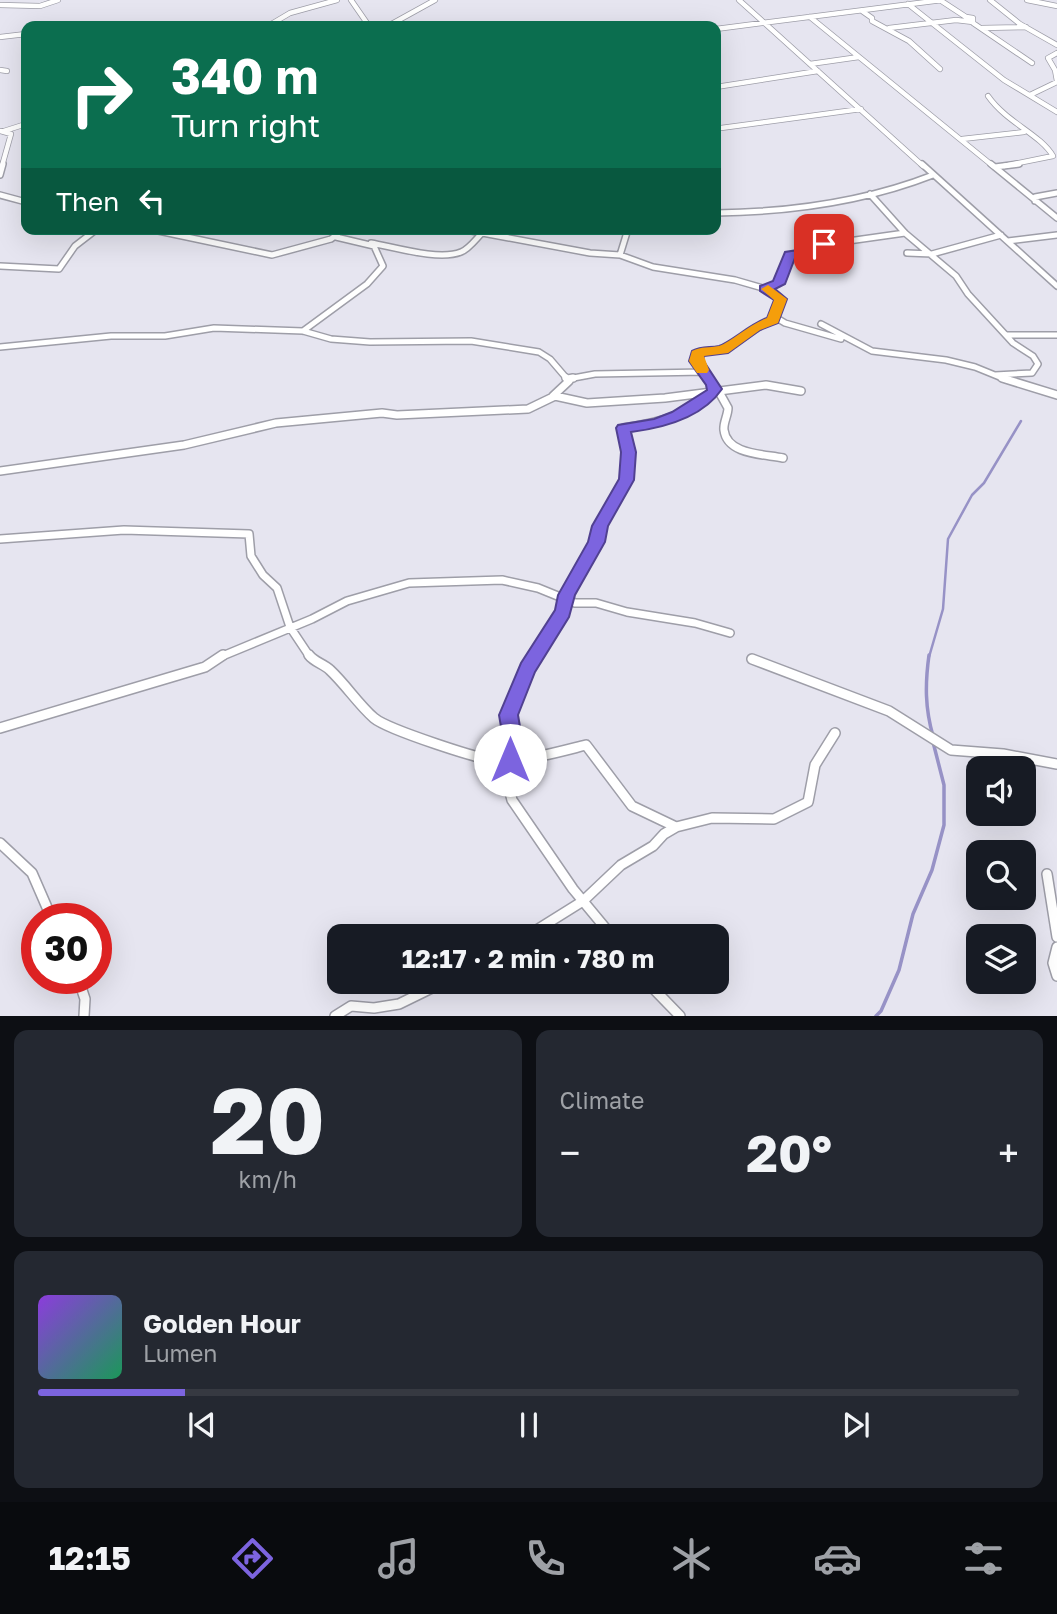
<!DOCTYPE html>
<html lang="en">
<head>
<meta charset="utf-8">
<style>
	body { margin:0; font-family:"Golos Text",sans-serif; background:#242831; color:#f1f3f6; height:100vh; display:flex; flex-direction:column; font-size:26px; white-space:nowrap }
	* { box-sizing:border-box; margin:0 }
	p { font-size:23px; color:#9ea1a6 }
	.icon { flex:none; width:38px; height:38px; fill:none; stroke:currentColor; stroke-width:2; stroke-linecap:round; stroke-linejoin:round }
	.map { position:relative; height:1016px; overflow:hidden }
	.sheet { display:flex; flex-direction:column; gap:14px; padding:14px; background:#0d0f14; flex:1 }
	.sheet>* { flex:none }
	.guide { position:absolute; left:21px; top:21px; width:700px; height:214px; border-radius:14px; box-shadow:0 7px 28px #0002; background:#0b6e4f; color:#fff; overflow:hidden }
	.tools { position:absolute; left:966px; top:756px; display:grid; gap:14px }
	.tools a { display:grid; place-items:center; width:70px; height:70px; border-radius:14px; background:#171b24; box-shadow:0 7px 28px #0002; font-size:35px }
	.speed { position:absolute; left:21px; top:903px; display:flex; gap:14px; font-size:35px; font-weight:700; text-align:center }
	.speed>* { display:grid; place-content:center; width:91px; height:91px; border-radius:50%; background:#171b24; box-shadow:0 7px 28px #0002; line-height:1 }
	.speed .limit { border:10px solid #d22; background:#fff; color:#111 }
	.pin { position:absolute; display:grid; place-items:center; width:60px; height:60px; color:#fff; margin:-30px; border-radius:14px; box-shadow:0 4px 10px #0006 }
	.me { position:absolute; width:77px; margin:-38px; rotate:0deg; stroke-linejoin:round; filter:drop-shadow(0 0 5px #0008) }
	.turn { display:flex; align-items:center; gap:24px; height:147px; padding:0 35px; font-size:32px }
	.turn .icon { width:91px; height:91px; stroke-width:2.5 }
	.turn b { display:block; font-size:49px; line-height:60px }
	.then { display:flex; align-items:center; height:66px; padding:0 35px; background:#0003; gap:14px; font-size:26px }
	.big { font-size:52px; font-weight:700; line-height:1.1 }
	.sheet .tile { flex:1; display:flex; flex-direction:column; justify-content:center; gap:10px; min-width:0; padding:0 24px; border-radius:14px; background:#242831 }
	.sheet .dial { align-items:center; gap:0 }
	.dial b { font-size:91px; line-height:1 }
	.song { display:flex; align-items:center; gap:21px }
	.cover { width:84px; height:84px; border-radius:10px; background:linear-gradient(135deg,hsl(270 70% 55%),hsl(150 70% 35%)) }
	.played { height:7px; border-radius:4px; background:linear-gradient(90deg,#7c64df 15%,#363941 15%) }
	.keys { display:flex; justify-content:space-around; direction:ltr }
	.heat { display:flex; justify-content:space-between; align-items:center; font-size:38px; direction:ltr }
	.sheet .tiles { flex:1; display:grid; gap:14px; grid-template-columns:1fr 1fr }
	.tile:last-child { grid-column:span 2 }
	.trip { position:absolute; left:327px; top:924px; width:402px; height:70px; border-radius:14px; background:#171b24; box-shadow:0 7px 28px #0002; font-weight:700; line-height:70px; text-align:center }
	.menu { display:flex; height:112px; justify-content:space-around; align-items:center; background:#090b0e; color:#9ea1a6 }
	.menu .icon { width:49px; height:49px }
	.menu .active { color:#7c64df }
	.menu b { font-size:32px; color:#f1f3f6 }
	.map>svg:first-child { display:block }
	.lines { fill:none; stroke-linecap:round; stroke-linejoin:round }
	.stream-far1 { stroke:#9792c6; stroke-width:2.5 }
	.stream { stroke:#9792c6; stroke-width:3.5 }
	.street-far3-casing { stroke:#9e9ea8; stroke-width:6 }
	.street-far2-casing { stroke:#9e9ea8; stroke-width:8 }
	.street-far1-casing { stroke:#9e9ea8; stroke-width:10 }
	.street-casing { stroke:#9e9ea8; stroke-width:12 }
	.street-far3 { stroke:#fff; stroke-width:4.5 }
	.street-far2 { stroke:#fff; stroke-width:5 }
	.street-far1 { stroke:#fff; stroke-width:7 }
	.street { stroke:#fff; stroke-width:9 }
	.route { fill:#7c64df; stroke:#514191; stroke-width:2 }
	.slow { fill:#f59e0b }
</style>
</head>
<body>
<div class="map">
<svg width="1057" height="1016" viewBox="0 0 1057 1016">
	<rect width="100%" height="100%" fill="#e6e5f0"/>
	<g class="lines">
		<path class="stream-far1" d="M929,657l14,-48 5,-70 24,-44 12,-12 37,-62"/>
		<path class="stream" d="M929,655c-4,29 -4,53 4,81
			M876,1016l5,-5 18,-41 14,-56 19,-44 12,-45v-40l-11,-43"/>
		<defs>
			<path id="street-far3" d="M351,0l18,26
				M739,0l184,166
				M940,0l26,17 7,1v5l59,40
				M990,0l30,24 37,21
				M1027,0l30,6
				M908,4l96,76 53,32
				M0,5l40,1 18,-6
				M862,11l10,7v3l37,20 31,28
				M810,17l183,149
				M268,26l22,-13 47,-13
				M388,26l47,-26
				M889,28l67,-8 17,2
				M982,28l44,-1
				M716,29l226,-29
				M0,37l26,-3
				M1057,53l-9,5 7,12 2,11
				M810,64l49,-7
				M0,70l7,1
				M716,87l102,-16
				M1030,95l27,-13
				M988,96c19,27 52,38 65,60l-49,10
				M721,128l140,-19
				M0,131l11,3 -9,32
				M4,131l22,-7
				M962,139l62,-7"/>
			<path id="street-far2" d="M922,164l135,122
				M991,164l66,54
				M995,167l24,-3
				M0,175l3,-11
				M870,194l35,39 51,43 12,18 45,49 20,13 5,8 -6,9 -37,2
				M0,195l26,7
				M1035,201v-4l22,-4
				M716,213c73,-1 148,-11 217,-38
				M149,229l123,26 59,-16 13,-10
				M461,229l129,24 30,2 33,12 82,13 35,10 11,9 -6,9 -2,12c-20,8 -32,22 -49,29 -8,3 -18,1 -27,5l-1,7 13,19
				M1008,241l49,-6
				M371,243c23,4 68,18 90,9 8,-3 15,-13 21,-19
				M907,253l25,1 69,-19
				M620,255l8,-26
				M0,266l59,3 16,-23 22,-17
				M766,288l12,-4 12,-29 22,-5 1,-4 92,-13
				M775,317l10,6 56,16
				M821,324l51,27 74,9 29,7 32,13
				M303,331l64,-47 16,-18 -9,-20 -38,-9
				M1007,335h50
				M0,347l111,-11h54l49,-8 89,3 28,8 39,3 101,-1 68,11 11,7 18,21
				M568,379l27,-5 109,-2"/>
			<path id="street-far1" d="M1002,378l55,17
				M568,379l5,-1
				M718,390l10,18c0,7 -5,15 -4,22 3,25 40,24 59,28
				M553,396l16,-15 -3,-3
				M0,471l184,-26 92,-22 106,-10 15,2 131,-6 27,-13 32,7 78,-5 101,-13 35,6
				M0,539l124,-9 125,4 2,22 12,19 14,13 13,39 20,30
				M220,657l92,-38 35,-18 62,-18 93,-3 36,8 37,15h21l31,9 68,11 35,10
				M534,657l29,-45 4,-17 30,-53 3,-16 27,-47 2,-27 -6,-24c35,-5 67,-12 92,-39l-7,-11"/>
			<path id="street" d="M309,655c5,7 15,9 21,15 16,15 28,34 44,48 13,11 111,44 127,43 29,-1 57,-9 85,-16l46,61 44,21 36,-9 62,1 34,-17 7,-37 20,-32
				M535,655l-8,13 -18,47 5,29 -7,37 5,19 61,89 39,47
				M752,659l137,52 62,39 52,4 54,10
				M0,728l205,-61 18,-12
				M0,843l32,30 20,46
				M1047,874l10,63
				M527,936l56,-35 38,-36 32,-19 11,-12 12,-7
				M1057,947l-4,16 4,13
				M78,978l7,21 -1,17
				M647,982l33,34
				M335,1016l16,-10 23,2 25,-4 45,-22"/>
		</defs>
		<use href="#street-far3" class="street-far3-casing"/>
		<use href="#street-far2" class="street-far2-casing"/>
		<use href="#street-far1" class="street-far1-casing"/>
		<use href="#street" class="street-casing"/>
		<use href="#street-far3" class="street-far3"/>
		<use href="#street-far2" class="street-far2"/>
		<use href="#street-far1" class="street-far1"/>
		<use href="#street" class="street"/>
	</g>
	<path class="route" d="M824,241l6,3 -2,3c-12,3 -20,9 -33,11l-10,26 -10,5 12,10 -9,24 -18,7 -32,23 -24,3 -1,4 19,29c-19,28 -59,39 -91,43l5,20 -2,28 -26,46 -3,16 -30,53 -6,22 -34,55 -17,43 5,29 -6,22 -7,3 -7,-3 -3,-6 4,-16 -5,-29 22,-52 34,-53 3,-15 30,-53 4,-16 27,-47 2,-27 -5,-24 2,-3 36,-6 18,-7 35,-22 -1,-5 -17,-24 3,-10c10,-5 17,-3 27,-5 12,-4 31,-22 48,-28l7,-18 -14,-9v-5l13,-5 12,-29 19,-3 4,-6z"/>
	<path class="slow" d="M768,285l19,14 -9,24 -18,7 -32,23 -24,3 5,14 -2,3h-10l-8,-12 3,-10c10,-5 17,-3 27,-5 12,-4 31,-22 48,-28l7,-18 -13,-11z"/>
</svg>
<div class="tools">
<a><svg class="icon" aria-label="sound" viewBox="0 0 24 24"><path d="M4 9h4l5-4v14l-5-4H4zM17 9q2 3 0 6"/></svg></a>
<a><svg class="icon" aria-label="search" viewBox="0 0 24 24"><circle cx="10" cy="10" r="6"/><path d="M15 15l6 6"/></svg></a>
<a><svg class="icon" aria-label="layers" viewBox="0 0 24 24"><path d="M12 4l9 5-9 5-9-5zM3 14l9 5 9-5"/></svg></a>
</div>
<div class="speed"><div class="limit">30</div></div>
<div class="pin" style="left:824px;top:244px;background:#d93025"><svg class="icon" aria-label="arrive" viewBox="0 0 24 24"><path d="M6 21V4h12l-3 4 3 4H6"/></svg></div>
<svg class="me" style="left:510px;top:760px" viewBox="-20 -20 40 40"><circle r="19" fill="#fff"/><path d="M0-13L10 11 0 6-10 11z" fill="#7c64df"/></svg>
<div class="trip">12:17 · 2 min · 780 m</div>
<div class="guide">
<div class="turn"><svg class="icon" aria-label="right" viewBox="0 0 24 24"><path d="M7 20v-9h11M14 6l5 5-5 5"/></svg><div><b>340 m</b>Turn right</div></div>
<div class="then">Then<svg class="icon" aria-label="left" viewBox="0 0 24 24"><path d="M17 20v-9H6M10 6l-5 5 5 5"/></svg></div>
</div>
</div>
<section class="sheet">
<div class="tiles">
<div class="tile dial"><b>20</b><p>km/h</p></div>
<div class="tile"><p>Climate</p>
<div class="heat"><a>−</a><b class="big">20°</b><a>+</a></div>
</div>
<div class="tile">
<div class="song"><i class="cover"></i><div><b>Golden Hour</b><p>Lumen</p></div></div>
<div class="played"></div>
<div class="keys"><svg class="icon" aria-label="previous" viewBox="0 0 24 24"><path d="M18 5L8 12l10 7zM5 5v14"/></svg><svg class="icon" aria-label="pause" viewBox="0 0 24 24"><path d="M8 5v14M16 5v14"/></svg><svg class="icon" aria-label="next" viewBox="0 0 24 24"><path d="M6 5l10 7-10 7zM19 5v14"/></svg></div>
</div>
</div>
</section>
<nav class="menu">
<b>12:15</b>
<svg class="icon active" aria-label="directions" viewBox="0 0 24 24"><path d="M12 3l9 9-9 9-9-9zM9 14v-3h6M13 9l2 2-2 2"/></svg>
<svg class="icon" aria-label="music" viewBox="0 0 24 24"><path d="M9 18V5l10-2v13"/><circle cx="6" cy="18" r="3"/><circle cx="16" cy="16" r="3"/></svg>
<svg class="icon" aria-label="phone" viewBox="0 0 24 24"><path d="M5 4h4l2 5-3 2q2 4 5 5l2-3 5 2v4C11 20 4 13 5 4z"/></svg>
<svg class="icon" aria-label="climate" viewBox="0 0 24 24"><path d="M12 3v18M4 7l16 10M4 17L20 7"/></svg>
<svg class="icon" aria-label="car" viewBox="0 0 24 24"><path d="M5 17H2v-5l4-1 3-4h7l3 4 3 1v5h-3M9 17h6M6 11h13"/><circle cx="7" cy="17" r="2"/><circle cx="17" cy="17" r="2"/></svg>
<svg class="icon" aria-label="filters" viewBox="0 0 24 24"><path d="M4 7h16M4 17h16"/><circle cx="9" cy="7" r="2"/><circle cx="15" cy="17" r="2"/></svg>
</nav>
</body>
</html>
